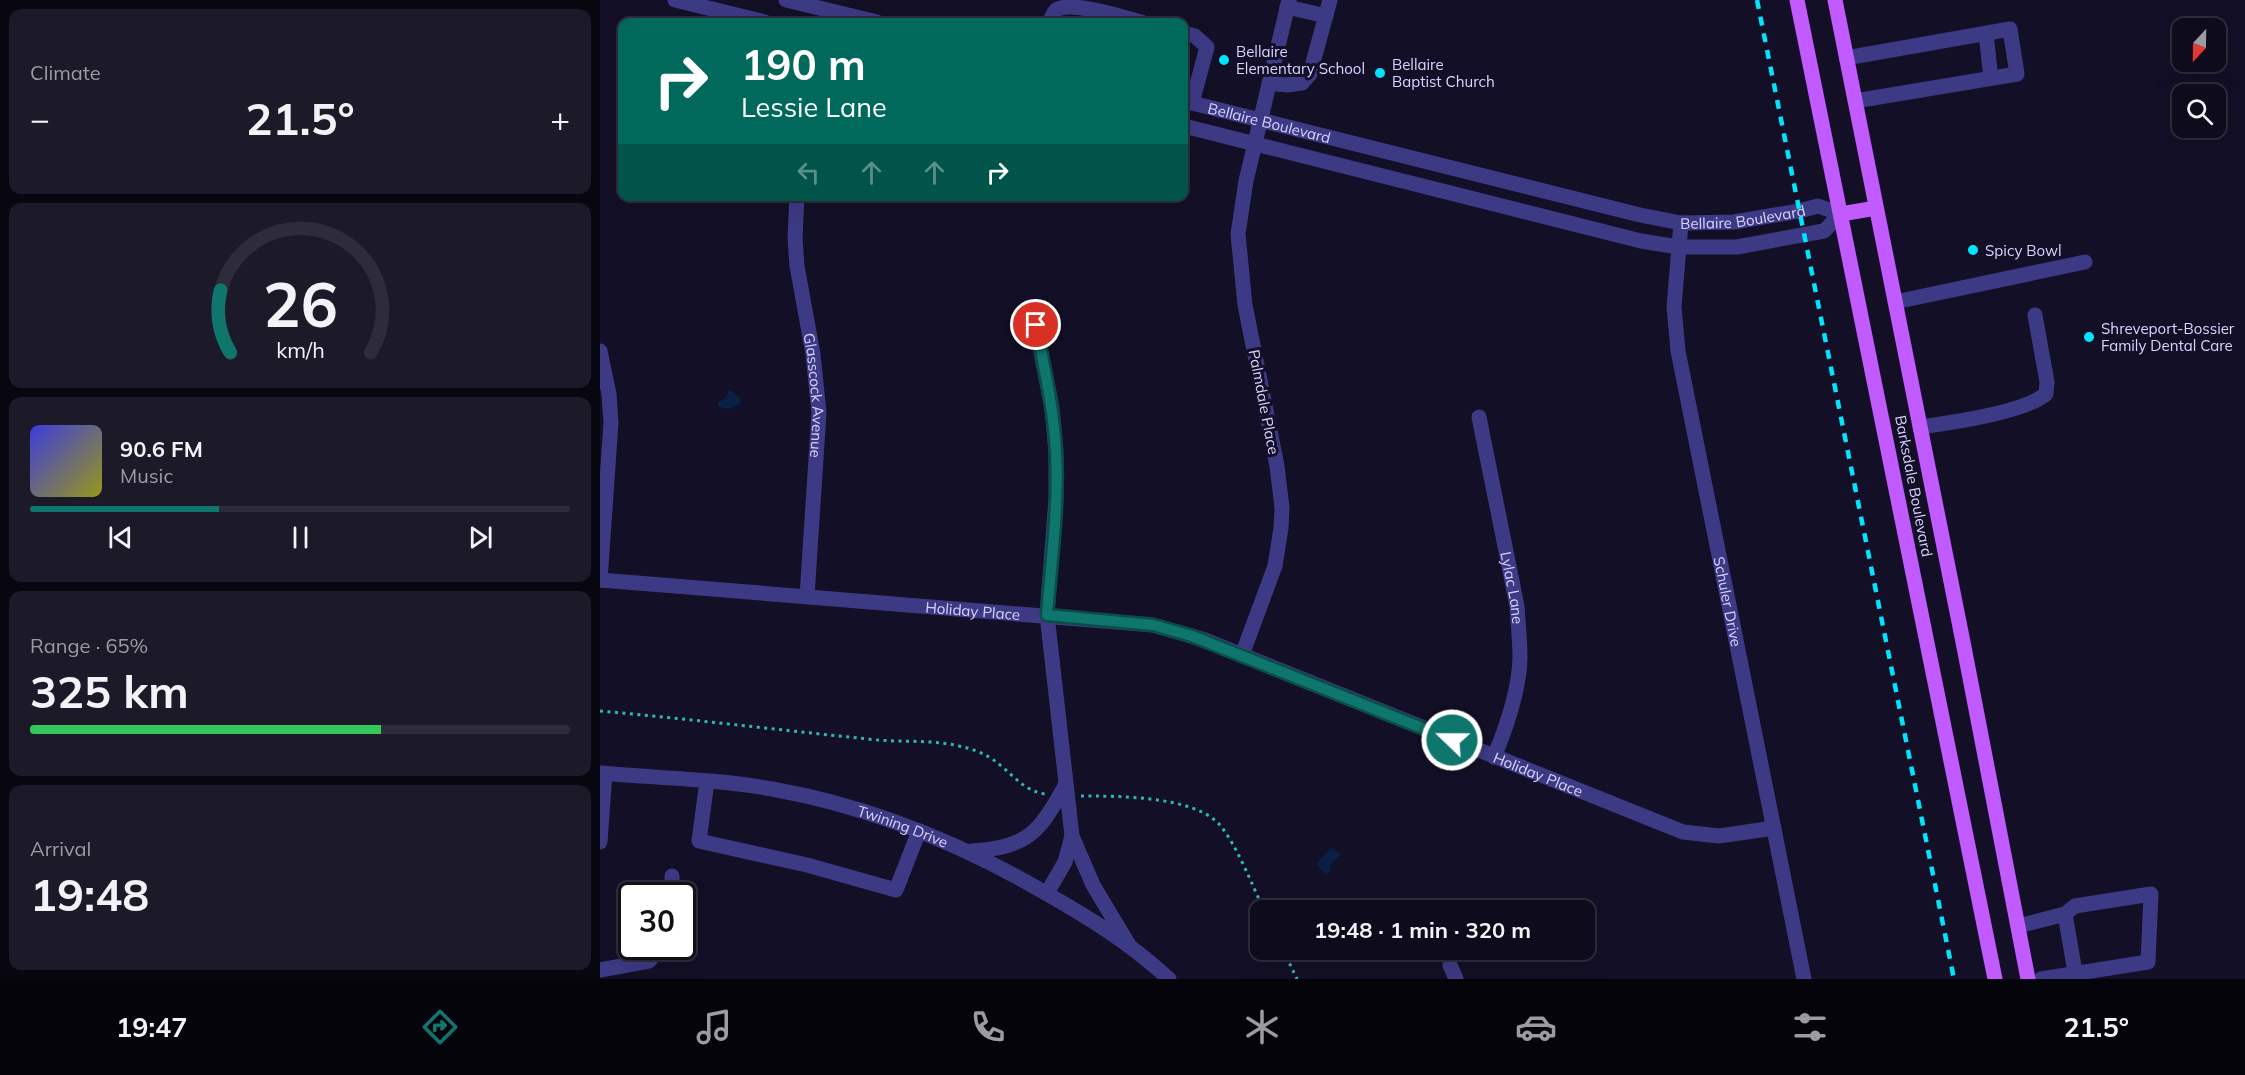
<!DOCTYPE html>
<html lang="en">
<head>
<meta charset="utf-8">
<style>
	body { margin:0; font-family:Mulish,sans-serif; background:#1c1929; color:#f1f3f6; height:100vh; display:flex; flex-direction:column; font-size:22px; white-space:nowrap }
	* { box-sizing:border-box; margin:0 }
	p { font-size:20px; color:#9b9ba3 }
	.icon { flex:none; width:33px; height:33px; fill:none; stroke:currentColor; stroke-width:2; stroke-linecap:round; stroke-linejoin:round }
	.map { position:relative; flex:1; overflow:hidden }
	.details { display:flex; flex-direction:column; gap:9px; padding:9px; background:#08060f; width:600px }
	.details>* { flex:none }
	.hud { position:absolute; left:18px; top:18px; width:570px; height:183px; border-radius:12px; box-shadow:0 6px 24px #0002,0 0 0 2px #2e2b3b; background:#00695c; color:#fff; overflow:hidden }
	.needle { width:39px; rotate:202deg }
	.tools { position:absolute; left:1572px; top:18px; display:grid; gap:12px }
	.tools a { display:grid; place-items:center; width:54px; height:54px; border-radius:12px; background:#0e0b1c; box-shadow:0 6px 24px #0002,0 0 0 2px #2e2b3b; font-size:30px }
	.speed { position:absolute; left:18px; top:882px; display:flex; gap:12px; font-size:30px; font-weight:700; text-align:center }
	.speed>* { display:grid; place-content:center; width:78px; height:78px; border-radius:50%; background:#0e0b1c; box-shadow:0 6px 24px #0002,0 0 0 2px #2e2b3b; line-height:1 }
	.speed .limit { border:3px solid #111; border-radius:9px; background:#fff; color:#111 }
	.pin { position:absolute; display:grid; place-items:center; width:51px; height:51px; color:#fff; margin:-26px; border:3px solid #fff; border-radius:50%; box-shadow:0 2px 6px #0007 }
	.me { position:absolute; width:66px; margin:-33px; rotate:292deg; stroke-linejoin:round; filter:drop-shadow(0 0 4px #0008) }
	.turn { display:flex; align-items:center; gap:21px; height:126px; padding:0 24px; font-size:27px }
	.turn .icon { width:78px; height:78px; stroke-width:2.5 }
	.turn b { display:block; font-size:42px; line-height:51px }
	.lanes { display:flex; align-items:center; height:57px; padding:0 24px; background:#0003; justify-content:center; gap:30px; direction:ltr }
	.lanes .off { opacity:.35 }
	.big { font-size:45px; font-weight:700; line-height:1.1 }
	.details .widget { flex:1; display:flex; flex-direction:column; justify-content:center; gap:9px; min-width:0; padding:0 21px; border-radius:12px; background:#1c1929 }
	.details .dial { align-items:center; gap:0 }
	.dial svg { height:156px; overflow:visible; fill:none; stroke:#2e2b3b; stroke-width:7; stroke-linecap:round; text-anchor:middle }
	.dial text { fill:#f1f3f6; stroke:none }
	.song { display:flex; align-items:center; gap:18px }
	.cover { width:72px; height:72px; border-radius:9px; background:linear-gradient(135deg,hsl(240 70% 55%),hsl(60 70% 35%)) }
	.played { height:6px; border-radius:3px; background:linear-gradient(90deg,#0f766e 35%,#2e2b3b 35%) }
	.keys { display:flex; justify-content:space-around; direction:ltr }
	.heat { display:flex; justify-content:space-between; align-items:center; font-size:33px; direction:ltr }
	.charge { height:9px; border-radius:4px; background:linear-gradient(90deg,#34c759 65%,#2e2b3b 0) }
	.trip { position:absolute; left:650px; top:900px; width:345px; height:60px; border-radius:12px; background:#0e0b1c; box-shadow:0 6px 24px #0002,0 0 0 2px #2e2b3b; font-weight:700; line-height:60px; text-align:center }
	.tabs { display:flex; height:96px; justify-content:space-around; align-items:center; background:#06040b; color:#9b9ba3 }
	.tabs .icon { width:42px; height:42px }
	.tabs .active { color:#0f766e }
	.tabs b { font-size:27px; color:#f1f3f6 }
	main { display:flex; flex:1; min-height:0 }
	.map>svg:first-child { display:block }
	.water { fill:#0a1f44 }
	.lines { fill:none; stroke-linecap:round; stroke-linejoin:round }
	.path { stroke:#2fb8b0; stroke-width:3; stroke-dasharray:3 4.5; stroke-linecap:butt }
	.minor { stroke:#3d3a85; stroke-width:15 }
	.major { stroke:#c25bff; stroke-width:15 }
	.rail { stroke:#00e5ff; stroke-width:4.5; stroke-dasharray:9 8; stroke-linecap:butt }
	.route-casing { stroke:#0a4d48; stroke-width:15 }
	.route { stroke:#0f766e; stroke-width:10 }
	.poi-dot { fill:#00e5ff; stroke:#130f26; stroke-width:2 }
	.labels { text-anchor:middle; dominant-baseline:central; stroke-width:6; stroke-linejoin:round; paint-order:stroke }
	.poi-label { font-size:15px; fill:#d9d4ff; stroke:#130f26; text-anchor:start }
	.street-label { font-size:15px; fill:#d9d4ff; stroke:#130f26 }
</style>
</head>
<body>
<main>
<section class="details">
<div class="widget"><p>Climate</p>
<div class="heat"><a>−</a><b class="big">21.5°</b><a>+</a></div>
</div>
<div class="widget dial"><svg viewBox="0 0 100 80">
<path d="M14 69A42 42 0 1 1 86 69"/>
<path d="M14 69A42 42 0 0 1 9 37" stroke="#0f766e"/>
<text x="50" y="56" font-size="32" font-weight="700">26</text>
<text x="50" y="72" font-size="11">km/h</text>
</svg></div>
<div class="widget">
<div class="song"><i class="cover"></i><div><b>90.6 FM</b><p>Music</p></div></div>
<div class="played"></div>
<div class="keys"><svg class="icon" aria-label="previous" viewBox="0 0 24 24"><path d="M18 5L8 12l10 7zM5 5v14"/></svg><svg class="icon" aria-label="pause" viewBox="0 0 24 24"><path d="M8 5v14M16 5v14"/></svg><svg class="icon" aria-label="next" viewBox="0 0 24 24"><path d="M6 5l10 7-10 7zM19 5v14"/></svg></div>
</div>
<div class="widget"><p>Range · 65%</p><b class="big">325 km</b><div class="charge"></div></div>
<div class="widget"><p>Arrival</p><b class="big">19:48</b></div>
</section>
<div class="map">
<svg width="1645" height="979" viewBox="0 0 1645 979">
	<rect width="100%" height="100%" fill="#130f26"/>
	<path class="water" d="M131,390l9,9v5l-11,5 -11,-2v-5l8,-4 2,-7z
		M732,847l8,8 -10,11v5l-4,4 -10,-11z"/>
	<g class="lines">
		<path class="path" d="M0,711c90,8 179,19 268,28 31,4 61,0 91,7 15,3 30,9 41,19 15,12 25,26 45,29
			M481,796c37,0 112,0 138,28 18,21 33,61 45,86
			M683,950l14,29"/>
		<g class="minor">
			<path d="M75,0l90,22"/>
			<path d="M186,0l91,22"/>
			<path d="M687,7l39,9"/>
			<path d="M449,22c2,-3 4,-9 7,-12 15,-10 68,8 86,12"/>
			<path d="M584,33l11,3 12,11 -15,56"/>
			<path d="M1386,34l5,44"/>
			<path d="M1246,58l164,-29 7,45 -162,27"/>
			<path d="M669,83l18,2 15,-2 8,-9 20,-74"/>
			<path id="s1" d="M584,101l456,114 41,8 53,-1 65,-11 19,-5 23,8 -17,17 -87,16h-59l-37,-6 -457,-115"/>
			<path id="s2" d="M197,196l-2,42 2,28 16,88 6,59 -12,183"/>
			<path id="s3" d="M1081,223l-7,84 4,44 126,628"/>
			<path d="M1295,302l190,-40"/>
			<path d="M432,307l20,101 4,45v46l-9,116 25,221 21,49 36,60"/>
			<path d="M0,351l9,43 2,29 -11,157"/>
			<path id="s4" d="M879,417l38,189c1,17 3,35 3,52 -1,34 -13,68 -26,99"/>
			<path d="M1320,427c30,-4 105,-15 126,-33l1,-12 -12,-67"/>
			<path id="s5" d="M0,580l553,45 52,15 478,192 36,4 55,-8"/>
			<path d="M642,655l33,-89 6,-38 1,-20 -5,-42 -32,-161 -7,-71 8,-53 43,-181"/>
			<path id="s6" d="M0,773c57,5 116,6 172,16 96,17 186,53 270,102 46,26 88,52 127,88"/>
			<path d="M107,781l-8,60 108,24 89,25 23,-59"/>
			<path d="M0,842l5,-69"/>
			<path d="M371,851c57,-4 67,-17 94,-65"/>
			<path d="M447,893l18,-31 7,-26"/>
			<path d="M72,896v-20"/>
			<path d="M1465,914l10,58"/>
			<path d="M1418,926l47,-12 10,-8 76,-12 -3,68 -107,17"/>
			<path d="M850,965l6,14"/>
			<path d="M0,970l49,-9 13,-15"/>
		</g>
		<path class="major" d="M1197,0l198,979
			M1235,0l129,647 64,332
			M1241,214l35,-6"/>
		<path class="rail" d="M1157,0l197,979"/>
	</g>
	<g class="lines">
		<defs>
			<path id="route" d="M436,325c8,42 18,85 20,128 3,54 -5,109 -9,162l106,10 39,11 260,104"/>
		</defs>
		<use href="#route" class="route-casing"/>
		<use href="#route" class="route"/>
	</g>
	<g class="poi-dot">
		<circle cx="624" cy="60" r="6"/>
		<circle cx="780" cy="73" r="6"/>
		<circle cx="1373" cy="250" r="6"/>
		<circle cx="1489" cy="337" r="6"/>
	</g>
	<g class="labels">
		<g class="poi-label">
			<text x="636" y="51">Bellaire<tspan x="636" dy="17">Elementary School</tspan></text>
			<text x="792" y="64">Bellaire<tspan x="792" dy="17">Baptist Church</tspan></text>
			<text x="1385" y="250">Spicy Bowl</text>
			<text x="1501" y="328">Shreveport-Bossier<tspan x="1501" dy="17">Family Dental Care</tspan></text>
		</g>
		<g class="street-label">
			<text stroke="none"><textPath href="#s1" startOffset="88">Bellaire Boulevard</textPath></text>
			<text stroke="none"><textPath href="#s1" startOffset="574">Bellaire Boulevard</textPath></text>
			<text stroke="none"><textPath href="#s2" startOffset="201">Glasscock Avenue</textPath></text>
			<text transform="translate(664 402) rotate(79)">Palmdale Place</text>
			<text transform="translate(1314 486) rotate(79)">Barksdale Boulevard</text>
			<text stroke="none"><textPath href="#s4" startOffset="174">Lylac Lane</textPath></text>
			<text stroke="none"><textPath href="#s3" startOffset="384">Schuler Drive</textPath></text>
			<text stroke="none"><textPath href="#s5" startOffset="374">Holiday Place</textPath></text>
			<text stroke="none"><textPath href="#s5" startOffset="968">Holiday Place</textPath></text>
			<text stroke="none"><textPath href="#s6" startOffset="309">Twining Drive</textPath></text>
		</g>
	</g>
</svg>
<div class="tools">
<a><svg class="needle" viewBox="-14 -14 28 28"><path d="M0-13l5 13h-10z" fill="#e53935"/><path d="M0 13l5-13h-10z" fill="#9b9ba3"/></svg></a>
<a><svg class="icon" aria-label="search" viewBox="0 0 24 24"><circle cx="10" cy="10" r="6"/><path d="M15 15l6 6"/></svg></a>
</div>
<div class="speed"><div class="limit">30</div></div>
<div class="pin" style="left:436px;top:325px;background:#d93025"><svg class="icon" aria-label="arrive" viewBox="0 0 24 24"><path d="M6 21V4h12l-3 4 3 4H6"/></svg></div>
<svg class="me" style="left:852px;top:740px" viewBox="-20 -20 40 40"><circle r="17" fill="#0f766e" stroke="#fff" stroke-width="3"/><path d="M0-11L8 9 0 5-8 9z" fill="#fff"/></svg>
<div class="trip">19:48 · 1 min · 320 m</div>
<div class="hud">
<div class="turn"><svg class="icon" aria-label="right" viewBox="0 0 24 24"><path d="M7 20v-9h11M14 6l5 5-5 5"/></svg><div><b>190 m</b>Lessie Lane</div></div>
<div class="lanes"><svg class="icon off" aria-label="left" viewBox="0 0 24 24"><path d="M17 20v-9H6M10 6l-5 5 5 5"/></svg><svg class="icon off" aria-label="ahead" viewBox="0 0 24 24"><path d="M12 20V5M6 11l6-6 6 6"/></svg><svg class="icon off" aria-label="ahead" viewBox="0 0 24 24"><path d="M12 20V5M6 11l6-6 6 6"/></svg><svg class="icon" aria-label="right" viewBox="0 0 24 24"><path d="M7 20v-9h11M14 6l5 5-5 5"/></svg></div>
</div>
</div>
</main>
<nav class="tabs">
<b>19:47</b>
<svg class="icon active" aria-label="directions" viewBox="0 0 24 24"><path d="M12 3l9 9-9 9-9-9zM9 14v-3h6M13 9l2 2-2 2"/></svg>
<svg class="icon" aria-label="music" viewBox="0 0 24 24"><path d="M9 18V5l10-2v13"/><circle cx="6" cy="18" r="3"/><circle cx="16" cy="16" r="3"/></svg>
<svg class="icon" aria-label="phone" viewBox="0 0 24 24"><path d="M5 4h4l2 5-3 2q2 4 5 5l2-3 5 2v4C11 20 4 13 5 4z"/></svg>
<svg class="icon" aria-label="climate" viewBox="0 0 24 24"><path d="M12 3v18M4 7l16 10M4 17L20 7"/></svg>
<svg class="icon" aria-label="car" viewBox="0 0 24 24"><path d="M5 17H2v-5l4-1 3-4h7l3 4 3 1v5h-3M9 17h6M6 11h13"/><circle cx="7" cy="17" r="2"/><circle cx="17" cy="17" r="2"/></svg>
<svg class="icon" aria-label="filters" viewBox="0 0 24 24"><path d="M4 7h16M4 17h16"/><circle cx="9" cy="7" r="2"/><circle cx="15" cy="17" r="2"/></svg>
<b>21.5°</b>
</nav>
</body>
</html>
